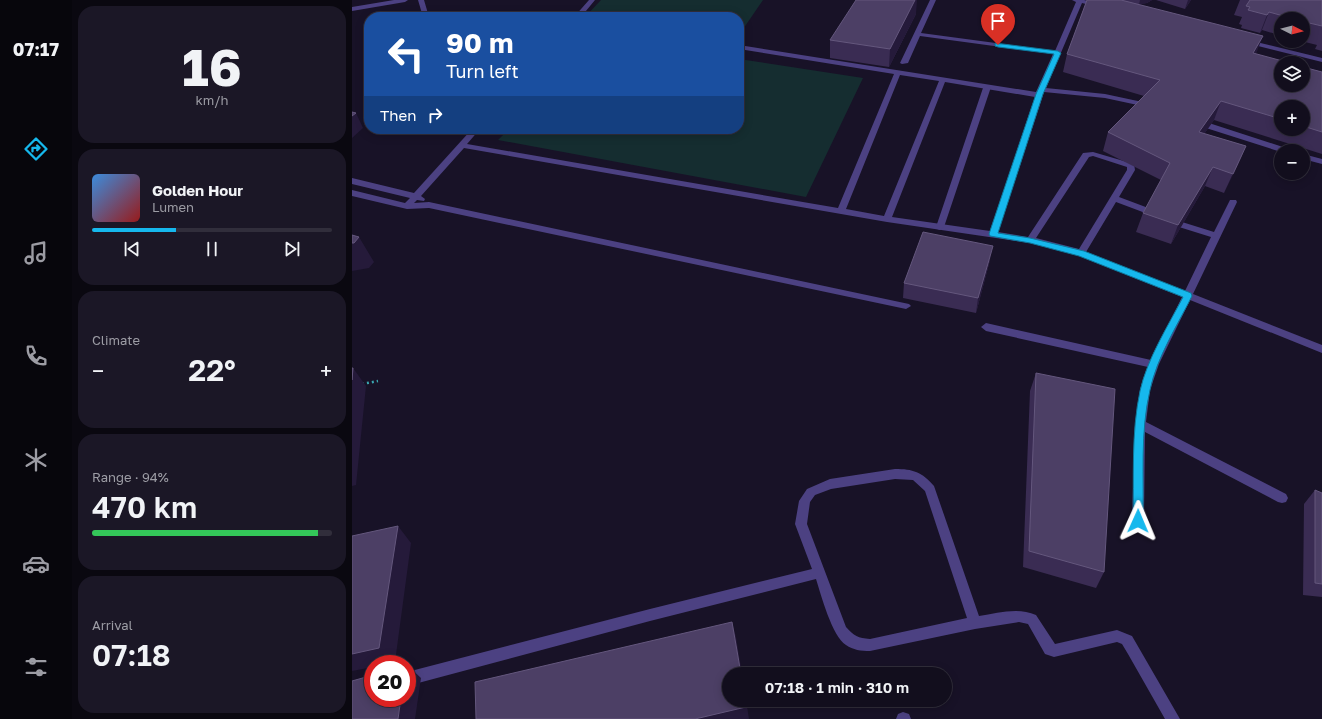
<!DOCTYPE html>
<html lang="en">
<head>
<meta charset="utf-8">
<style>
	body { margin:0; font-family:"Golos Text",sans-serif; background:#1b1726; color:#f1f3f6; height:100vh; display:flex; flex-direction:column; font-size:15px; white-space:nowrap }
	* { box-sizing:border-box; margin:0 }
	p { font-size:13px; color:#9c9ca4 }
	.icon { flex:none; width:22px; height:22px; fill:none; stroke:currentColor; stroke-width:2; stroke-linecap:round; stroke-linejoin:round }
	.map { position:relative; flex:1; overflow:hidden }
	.panel { display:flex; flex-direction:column; gap:6px; padding:6px; background:#0a0810; width:280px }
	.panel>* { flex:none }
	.banner { position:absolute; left:12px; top:12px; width:380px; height:122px; border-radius:16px; box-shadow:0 2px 10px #0003,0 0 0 1px #312e3b; background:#1a4fa0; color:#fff; overflow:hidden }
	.needle { width:26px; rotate:96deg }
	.buttons { position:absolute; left:922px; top:12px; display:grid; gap:8px }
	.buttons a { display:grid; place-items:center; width:36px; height:36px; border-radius:50%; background:#120e1d; box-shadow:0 2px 10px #0003,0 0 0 1px #312e3b; font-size:20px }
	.speed { position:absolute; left:12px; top:655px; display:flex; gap:8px; font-size:20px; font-weight:700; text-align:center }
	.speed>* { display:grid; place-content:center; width:52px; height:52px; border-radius:50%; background:#120e1d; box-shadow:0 2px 10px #0003,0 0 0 1px #312e3b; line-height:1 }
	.speed .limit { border:6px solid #d22; background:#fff; color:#111 }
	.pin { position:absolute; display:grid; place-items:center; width:34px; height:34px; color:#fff; margin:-41px -17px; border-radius:50% 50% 50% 0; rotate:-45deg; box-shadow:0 0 4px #0007 }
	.pin .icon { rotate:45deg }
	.me { position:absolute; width:44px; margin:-22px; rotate:1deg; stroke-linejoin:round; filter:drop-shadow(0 0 3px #0008) }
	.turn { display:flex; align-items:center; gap:14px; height:84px; padding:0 16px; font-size:18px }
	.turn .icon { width:52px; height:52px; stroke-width:2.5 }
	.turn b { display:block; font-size:28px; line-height:34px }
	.then { display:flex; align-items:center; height:38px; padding:0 16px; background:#0003; gap:8px; font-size:15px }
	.big { font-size:30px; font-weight:600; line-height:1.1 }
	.panel .widget { flex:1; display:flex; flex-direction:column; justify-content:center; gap:6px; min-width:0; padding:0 14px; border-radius:16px; background:#1b1726 }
	.panel .dial { align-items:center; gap:0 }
	.dial b { font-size:52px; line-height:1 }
	.song { display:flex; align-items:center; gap:12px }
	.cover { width:48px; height:48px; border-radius:6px; background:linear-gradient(135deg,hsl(210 70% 55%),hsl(0 70% 35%)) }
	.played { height:4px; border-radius:2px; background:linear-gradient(90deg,#16b8ed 35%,#312e3b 35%) }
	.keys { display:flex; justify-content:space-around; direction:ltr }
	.heat { display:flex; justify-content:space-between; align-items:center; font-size:22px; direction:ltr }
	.charge { height:6px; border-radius:3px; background:linear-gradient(90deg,#34c759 94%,#312e3b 0) }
	.trip { position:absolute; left:370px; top:667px; width:230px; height:40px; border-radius:20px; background:#120e1d; box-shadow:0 2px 10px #0003,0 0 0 1px #312e3b; font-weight:600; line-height:40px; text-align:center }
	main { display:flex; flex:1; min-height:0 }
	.tabs { display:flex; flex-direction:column; width:72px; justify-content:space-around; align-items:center; background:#07060c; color:#9c9ca4 }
	.tabs .icon { width:28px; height:28px }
	.tabs .current { color:#16b8ed }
	.tabs b { font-size:18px; color:#f1f3f6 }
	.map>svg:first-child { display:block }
	.green { fill:#152d30 }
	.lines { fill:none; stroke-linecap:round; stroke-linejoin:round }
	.path { stroke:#3aa7b1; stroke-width:2.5; stroke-dasharray:2 3; stroke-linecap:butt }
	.lane { fill:#4c4182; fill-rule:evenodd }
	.street { fill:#4c4182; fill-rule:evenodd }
	.wall { fill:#3a2c53; fill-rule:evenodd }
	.shaded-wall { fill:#251a3a }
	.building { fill:#4c3f65; stroke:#64577d }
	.route { fill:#16b8ed; stroke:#0e789a }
</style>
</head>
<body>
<main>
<nav class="tabs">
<b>07:17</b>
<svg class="icon current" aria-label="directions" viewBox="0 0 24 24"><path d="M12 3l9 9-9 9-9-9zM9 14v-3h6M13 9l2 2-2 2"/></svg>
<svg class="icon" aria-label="music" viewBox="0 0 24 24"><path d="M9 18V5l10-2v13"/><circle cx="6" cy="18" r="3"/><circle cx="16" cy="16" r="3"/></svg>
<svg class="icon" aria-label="phone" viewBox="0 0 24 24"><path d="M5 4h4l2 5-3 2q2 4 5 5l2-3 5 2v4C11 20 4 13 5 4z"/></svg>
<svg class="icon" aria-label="climate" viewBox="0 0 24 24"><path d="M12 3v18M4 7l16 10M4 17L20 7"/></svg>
<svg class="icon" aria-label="car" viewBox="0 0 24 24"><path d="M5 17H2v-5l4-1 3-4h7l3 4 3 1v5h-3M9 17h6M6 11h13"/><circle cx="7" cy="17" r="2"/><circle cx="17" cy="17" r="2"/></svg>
<svg class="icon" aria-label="filters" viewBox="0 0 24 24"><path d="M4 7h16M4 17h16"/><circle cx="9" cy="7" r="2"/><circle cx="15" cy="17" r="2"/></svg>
</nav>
<section class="panel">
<div class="widget dial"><b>16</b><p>km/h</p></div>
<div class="widget">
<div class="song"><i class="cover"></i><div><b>Golden Hour</b><p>Lumen</p></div></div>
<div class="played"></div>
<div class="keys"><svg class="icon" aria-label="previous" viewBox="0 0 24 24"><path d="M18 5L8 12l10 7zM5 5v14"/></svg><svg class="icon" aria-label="pause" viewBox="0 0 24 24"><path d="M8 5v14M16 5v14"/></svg><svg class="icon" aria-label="next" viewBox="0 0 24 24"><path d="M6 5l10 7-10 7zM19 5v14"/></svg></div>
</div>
<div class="widget"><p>Climate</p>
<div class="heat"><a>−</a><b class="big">22°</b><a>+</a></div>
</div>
<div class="widget"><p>Range · 94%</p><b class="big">470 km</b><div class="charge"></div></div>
<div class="widget"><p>Arrival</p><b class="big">07:18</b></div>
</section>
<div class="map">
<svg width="970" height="719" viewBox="0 0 970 719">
	<rect width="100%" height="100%" fill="#181227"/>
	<path class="green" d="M249,0h162l-24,35v-18h-154z
		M387,59l124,19 -57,119 -308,-57 11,-11h230z"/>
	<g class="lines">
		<path class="path" d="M10,384l16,-3"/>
		<path class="lane" d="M237,0h6l-14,17h-7z
			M578,0h6l-15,33 134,18 21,-49 -4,-2h12l16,4 1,1 -3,2 -16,-4 -36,85 59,6 42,9 4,2 -4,2 -42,-9 -61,-6 -46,140 30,5 55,-84 10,-1 41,12 1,6 -16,27 32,12 1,2 -4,3 -32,-12 -30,50 99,39 26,-54 -32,-10 -1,-2 4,-3 32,10 16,-32h6l1,2 -44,92 129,51v8l-132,-53 -31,64 -9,26 -4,32 140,72 2,4 -2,4 -4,1 -4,-1 -133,-70 -1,89 -2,4 -4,1 -4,-1 -2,-4 3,-97 5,-34 8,-23 -162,-36 -5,-4 5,-4 165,37 31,-63 -104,-42 -48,-12 -143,-21 -423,-74 -43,48 4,3 -1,2 -7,-1 -3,3 15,-1 480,102 2,2 -5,3 -477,-101 -22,1 -55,-13v-6l53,13 5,-5 -58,-14v-6l62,15 58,-64h8l-13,15 371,64 56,-134 -155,-25v-4l297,47 17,-38 -133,-18 -12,27 -6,1 -2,-1zM548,75l39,6 -55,135 -38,-7zM593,82l90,15 -45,134 -98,-14zM741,156l34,11v3l-48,79 -43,-11 53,-81z
			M896,40l74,18v4l-76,-19v-2z
			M854,124h6l77,25 1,2 -9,1 -75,-24z
			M951,154l19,5v5l-19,-5z"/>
		<path class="street" d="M42,0h14l-3,2 -53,9v-4z
			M66,0h6l5,17h-6z
			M632,85h3l4,2 -47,140 -4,3 -3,-1 -1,-2z
			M543,469c18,0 27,3 39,17l45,130c19,-3 39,-9 57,-1l19,29 62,-14 15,6 48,83h-15l-37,-65 -6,-10 -5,-2 -63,15 -9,-3 -17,-30 -9,-2 -44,7 -105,22c-9,0 -17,-1 -24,-6 -14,-9 -25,-50 -30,-66l-166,42 -243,65v-14l243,-63 162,-40 -17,-45 4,-23 8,-12 23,-10zM543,479l18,1 12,11 42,127 -97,21c-12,-1 -16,-3 -24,-12l-39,-103 3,-22 5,-7 16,-6z
			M551,712l6,2 2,5h-15l2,-5z"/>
	</g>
	<path class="wall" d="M735,0h65l-5,3 -9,1 118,50 66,18v82l-108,-34 -10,14 42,12 -22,47 -19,-7 -34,58 -35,-12 7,-19 18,-33 -58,-29 5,-19 36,-36 -81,-24 4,-18zM929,107h22v22h-22z
		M804,0h35l-6,9z
		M888,0h82v51l-7,-2 2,-4 -16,-4h2v-22h-22v20l-4,-1 2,-3 -17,-5 -2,3 -19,-5 1,-3 -3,-1 3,-7 -8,-2z
		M564,14l-27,53 -59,-9v-18z
		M936,41h9l-2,2z
		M638,260l-14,53 -73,-15 1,-15z
		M684,373l68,199 -8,16 -73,-21 7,-176z
		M963,490l7,3v104l-19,-2 1,-91z"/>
	<path class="shaded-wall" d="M563,0h2l-1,14 -27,53 1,-18z
		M788,0h12l-5,3 -8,2z
		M836,0h3l-6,9z
		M917,12l-7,18 -2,3 7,-18z
		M911,36l-7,18 -3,-1z
		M869,101l-7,19 -22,31 7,-19z
		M4,113l7,15 -11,10v-22z
		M894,146l-8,19 -14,28 9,-19z
		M861,167l-8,19 -34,58 7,-19z
		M7,237l15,25 -5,6 -17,3v-28z
		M641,246l-3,14 -14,53 2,-15z
		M1,368l13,18 -10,99 -4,1v-106z
		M46,526l13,17 -16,119 -10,2h-12v3l-21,4v-17z
		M380,622l4,15 6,37h-1z
		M55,665l14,13 -6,41h-17l3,-21h6z
		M393,700h1l3,19h-54z"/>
	<path class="building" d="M504,0h59l-25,49 -60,-9z
		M735,0h34l142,36 -10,17 37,10h-9v22h22v-18l19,5v60l-19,-6v-19h-22v12l-60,-18 -22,31 47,14 -13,28 -20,-7 -35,58 -35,-12 27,-50 -62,-31 52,-52 -93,-26z
		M898,0h72v26l-17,-4 -1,3h-1v-6h-17l1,-2 -18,-5 -2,3 -19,-5 2,-3 -4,-1z
		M0,112l4,1 -4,3z
		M571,232l70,14 -15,52 -74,-15z
		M0,235l7,2 -5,6h-2z
		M0,368h1l-1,12z
		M684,373l79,16 -11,183 -75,-21z
		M963,490l7,3v91l-7,-1z
		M46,526l-19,122 -27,6v-118z
		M380,622l9,52h-12v26h16l1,7 -51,12h-219l-1,-37z
		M21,675v23h28l-3,21h-46v-38z"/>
	<path class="route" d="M643,43l63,8 3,2 -18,41 -45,139 32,5 54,13 107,42 1,3c-15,30 -35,61 -42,94 -10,42 -6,88 -7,131l-1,4 -4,1 -4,-1 -1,-4c1,-43 -2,-88 7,-130 7,-32 28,-65 43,-94l-104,-41 -49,-13 -40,-7 -1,-2 47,-140 18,-40 -56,-7 -3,-1z"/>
</svg>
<div class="buttons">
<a><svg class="needle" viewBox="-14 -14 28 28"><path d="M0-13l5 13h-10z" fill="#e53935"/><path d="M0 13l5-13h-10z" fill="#9c9ca4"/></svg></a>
<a><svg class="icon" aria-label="layers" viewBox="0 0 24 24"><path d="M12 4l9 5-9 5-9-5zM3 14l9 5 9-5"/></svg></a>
<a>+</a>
<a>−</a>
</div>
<div class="speed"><div class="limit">20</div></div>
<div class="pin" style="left:646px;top:45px;background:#d93025"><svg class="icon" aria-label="arrive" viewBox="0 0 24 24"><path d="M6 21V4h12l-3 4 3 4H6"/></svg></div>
<svg class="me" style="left:786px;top:521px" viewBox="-20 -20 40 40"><path d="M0-17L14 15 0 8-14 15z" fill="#16b8ed" stroke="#fff" stroke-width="4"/></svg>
<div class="trip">07:18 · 1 min · 310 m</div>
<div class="banner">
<div class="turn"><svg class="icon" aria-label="left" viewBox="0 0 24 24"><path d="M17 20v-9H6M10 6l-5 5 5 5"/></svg><div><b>90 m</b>Turn left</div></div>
<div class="then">Then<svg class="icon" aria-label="right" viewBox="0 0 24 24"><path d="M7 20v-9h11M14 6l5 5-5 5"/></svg></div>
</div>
</div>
</main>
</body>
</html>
